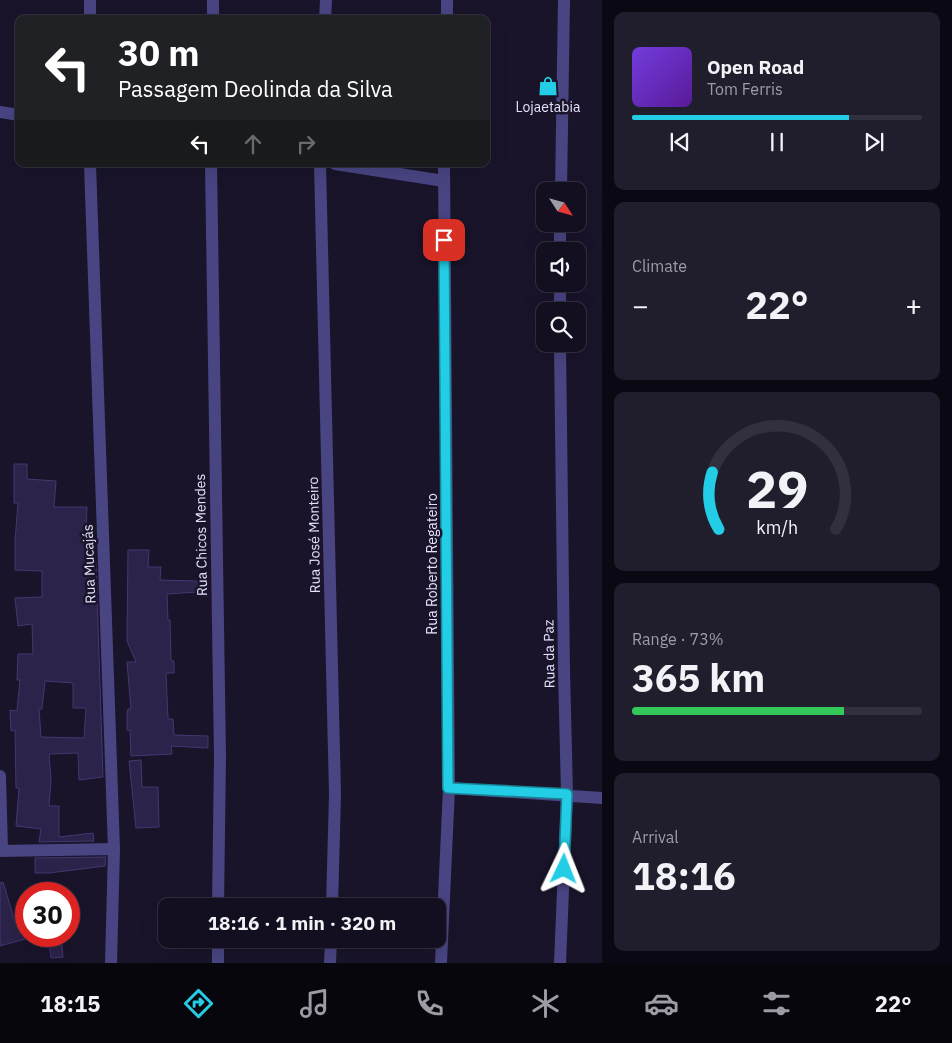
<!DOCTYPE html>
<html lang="en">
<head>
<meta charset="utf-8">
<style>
	body { margin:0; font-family:"IBM Plex Sans",sans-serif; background:#201d2d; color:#f1f3f6; height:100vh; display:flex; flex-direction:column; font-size:19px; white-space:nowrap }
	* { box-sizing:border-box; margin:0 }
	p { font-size:16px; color:#9d9ca5 }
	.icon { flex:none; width:28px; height:28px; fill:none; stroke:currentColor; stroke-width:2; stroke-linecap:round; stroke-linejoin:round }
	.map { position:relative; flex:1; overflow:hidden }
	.side { display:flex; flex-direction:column; gap:12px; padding:12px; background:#0a0812; width:350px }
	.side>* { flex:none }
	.banner { position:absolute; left:15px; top:15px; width:475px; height:152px; border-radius:10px; box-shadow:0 5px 20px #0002,0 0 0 1px #322f3e; background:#202124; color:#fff; overflow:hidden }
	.needle { width:32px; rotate:126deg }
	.controls { position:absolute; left:536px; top:182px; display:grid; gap:10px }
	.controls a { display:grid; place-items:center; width:50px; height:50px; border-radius:10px; background:#130f20; box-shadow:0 5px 20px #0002,0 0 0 1px #322f3e; font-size:25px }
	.speed { position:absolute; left:15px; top:882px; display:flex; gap:10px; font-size:25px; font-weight:700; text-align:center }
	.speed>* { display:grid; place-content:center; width:65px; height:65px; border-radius:50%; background:#130f20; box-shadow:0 5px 20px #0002,0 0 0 1px #322f3e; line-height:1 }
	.speed .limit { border:8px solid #d22; background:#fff; color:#111 }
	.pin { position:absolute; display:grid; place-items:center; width:42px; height:42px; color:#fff; margin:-21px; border-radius:10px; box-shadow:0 2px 8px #0006 }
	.me { position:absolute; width:55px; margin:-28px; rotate:2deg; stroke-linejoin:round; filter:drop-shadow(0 0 4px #0008) }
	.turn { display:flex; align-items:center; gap:18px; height:105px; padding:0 20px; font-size:22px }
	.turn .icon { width:65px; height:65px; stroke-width:2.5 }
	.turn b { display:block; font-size:35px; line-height:42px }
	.lanes { display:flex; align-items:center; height:48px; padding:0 20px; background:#0003; justify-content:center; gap:25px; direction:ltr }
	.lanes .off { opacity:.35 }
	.big { font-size:38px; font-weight:700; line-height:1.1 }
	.side .widget { flex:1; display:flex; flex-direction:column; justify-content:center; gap:8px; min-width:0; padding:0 18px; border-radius:10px; background:#201d2d }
	.side .dial { align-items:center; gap:0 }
	.dial svg { height:130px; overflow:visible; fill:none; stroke:#322f3e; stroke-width:7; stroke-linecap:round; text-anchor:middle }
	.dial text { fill:#f1f3f6; stroke:none }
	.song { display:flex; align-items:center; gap:15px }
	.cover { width:60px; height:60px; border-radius:8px; background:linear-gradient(135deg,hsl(260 70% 55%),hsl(270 70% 35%)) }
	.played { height:5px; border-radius:2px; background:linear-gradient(90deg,#23cde5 75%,#322f3e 75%) }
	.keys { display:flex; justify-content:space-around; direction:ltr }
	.heat { display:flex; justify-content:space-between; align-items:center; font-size:28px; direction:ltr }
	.charge { height:8px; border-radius:4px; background:linear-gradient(90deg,#34c759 73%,#322f3e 0) }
	.trip { position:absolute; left:158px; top:898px; width:288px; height:50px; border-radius:10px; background:#130f20; box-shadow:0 5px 20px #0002,0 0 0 1px #322f3e; font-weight:700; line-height:50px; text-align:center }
	.dock { display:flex; height:80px; justify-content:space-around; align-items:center; background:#08060d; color:#9d9ca5 }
	.dock .icon { width:35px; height:35px }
	.dock .active { color:#23cde5 }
	.dock b { font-size:22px; color:#f1f3f6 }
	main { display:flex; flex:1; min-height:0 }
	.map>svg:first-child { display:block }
	.building { fill:#2b2349; stroke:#453772; fill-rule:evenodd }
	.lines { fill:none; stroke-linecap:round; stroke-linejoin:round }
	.minor { stroke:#494583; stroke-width:12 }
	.route-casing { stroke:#178595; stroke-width:12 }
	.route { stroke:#23cde5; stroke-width:9 }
	.labels { text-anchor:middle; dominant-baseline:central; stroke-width:5; stroke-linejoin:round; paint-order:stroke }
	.poi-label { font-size:14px; fill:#e5e1fc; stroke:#19142a }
	.street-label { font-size:14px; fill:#e5e1fc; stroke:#19142a }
</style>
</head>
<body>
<main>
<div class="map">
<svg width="602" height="963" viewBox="0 0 602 963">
	<rect width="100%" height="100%" fill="#19142a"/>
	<path class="building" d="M14,464h13v15l29,2 -2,26h33l-2,43h4v13h7l7,214 -24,3 -1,-27 -29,1 2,26 -2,26h10v31l34,-4 1,8 -55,1 2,-13 -25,-3 3,-38h-3l-1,-58 -4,1 -1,-21 7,1 3,-31h-3l1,-26h15l-1,-30 -14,2 -3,-28 27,-1v-26l-27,-1v-29l3,-38h-4zM45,681l28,2v25h13l-2,30 -43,-1 -2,-28h3z
		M128,550h21l-1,17h13l-1,13 37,1 1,11 -31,2 1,26h2l1,41h3v12h-8l2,46h5l1,16 34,1v12l-37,-2 1,8 -41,2 -1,-26h-3v-16l1,-5h3l-4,-47h9l-9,-21z
		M141,760l1,27h16l1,40 -23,1 -7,-67z
		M106,857l-1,9 -56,7h-14v-15z
		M3,882l14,46 4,-1 4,12 -25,7v-63z
		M48,936h13l2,21 -12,1z"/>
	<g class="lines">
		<path class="minor" d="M90,19v-19
			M213,19v-19
			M325,19l1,-19
			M447,19v-19
			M0,112l19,3
			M90,164l24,685 -3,114
			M211,164l9,592 -2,150
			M320,164l15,630 -3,112
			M335,164l109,17
			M561,191l3,-191
			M560,251v-27
			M560,284v27
			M0,776l2,74
			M449,788l153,10
			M0,851l114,-2
			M218,963v-24
			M330,963l1,-24
			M441,963l8,-175 -5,-624
			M560,963l7,-169 -3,-123 -4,-327"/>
	</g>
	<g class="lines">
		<defs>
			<path id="route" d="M444,240l4,548 119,6 -3,75"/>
		</defs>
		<use href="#route" class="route-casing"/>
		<use href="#route" class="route"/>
	</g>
	<defs>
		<symbol id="shop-bare" viewBox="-9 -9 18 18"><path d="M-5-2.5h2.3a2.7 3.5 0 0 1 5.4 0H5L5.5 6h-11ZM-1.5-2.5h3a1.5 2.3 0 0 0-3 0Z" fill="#23cde5" stroke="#19142a" stroke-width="2.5" paint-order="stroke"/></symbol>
	</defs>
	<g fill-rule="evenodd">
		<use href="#shop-bare" x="534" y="72" width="28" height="28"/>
	</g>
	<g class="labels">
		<g class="poi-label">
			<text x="548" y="107">Lojaetabia</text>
		</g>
		<g class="street-label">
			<text transform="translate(201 535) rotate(-91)">Rua Chicos Mendes</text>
			<text transform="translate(314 535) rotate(-91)">Rua José Monteiro</text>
			<text transform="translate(89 564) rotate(-92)">Rua Mucajás</text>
			<text transform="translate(432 564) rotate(-90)">Rua Roberto Regateiro</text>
			<text transform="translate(549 654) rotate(-91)">Rua da Paz</text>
		</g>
	</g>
</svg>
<div class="controls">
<a><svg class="needle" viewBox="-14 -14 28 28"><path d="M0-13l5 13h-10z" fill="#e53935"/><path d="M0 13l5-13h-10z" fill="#9d9ca5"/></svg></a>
<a><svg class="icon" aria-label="sound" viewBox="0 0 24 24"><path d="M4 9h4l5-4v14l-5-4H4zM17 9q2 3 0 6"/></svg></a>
<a><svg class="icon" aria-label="search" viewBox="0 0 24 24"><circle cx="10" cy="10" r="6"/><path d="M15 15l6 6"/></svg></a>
</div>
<div class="speed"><div class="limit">30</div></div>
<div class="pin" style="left:444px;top:240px;background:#d93025"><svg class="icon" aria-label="arrive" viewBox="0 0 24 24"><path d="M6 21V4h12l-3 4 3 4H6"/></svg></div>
<svg class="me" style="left:564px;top:869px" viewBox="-20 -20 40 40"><path d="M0-17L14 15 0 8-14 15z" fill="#23cde5" stroke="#fff" stroke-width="4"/></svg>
<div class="trip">18:16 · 1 min · 320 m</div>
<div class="banner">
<div class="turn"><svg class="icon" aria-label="left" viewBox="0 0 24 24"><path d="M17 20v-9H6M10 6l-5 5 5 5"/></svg><div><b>30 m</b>Passagem Deolinda da Silva</div></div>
<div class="lanes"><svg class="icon" aria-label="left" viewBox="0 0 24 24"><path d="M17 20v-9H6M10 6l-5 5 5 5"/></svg><svg class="icon off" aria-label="ahead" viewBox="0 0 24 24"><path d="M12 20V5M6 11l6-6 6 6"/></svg><svg class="icon off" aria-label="right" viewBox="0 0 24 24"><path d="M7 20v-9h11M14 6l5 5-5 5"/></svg></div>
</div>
</div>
<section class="side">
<div class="widget">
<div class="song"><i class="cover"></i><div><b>Open Road</b><p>Tom Ferris</p></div></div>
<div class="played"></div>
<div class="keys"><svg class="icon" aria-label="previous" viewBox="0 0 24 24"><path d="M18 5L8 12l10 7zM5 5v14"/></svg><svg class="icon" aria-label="pause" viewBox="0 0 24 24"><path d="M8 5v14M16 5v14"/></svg><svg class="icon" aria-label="next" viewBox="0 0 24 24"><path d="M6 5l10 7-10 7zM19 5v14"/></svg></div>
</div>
<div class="widget"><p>Climate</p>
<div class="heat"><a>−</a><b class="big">22°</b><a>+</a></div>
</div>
<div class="widget dial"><svg viewBox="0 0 100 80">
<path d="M14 69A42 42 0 1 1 86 69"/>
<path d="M14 69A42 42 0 0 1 10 34" stroke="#23cde5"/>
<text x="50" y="56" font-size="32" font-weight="700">29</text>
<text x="50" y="72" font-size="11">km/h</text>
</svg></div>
<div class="widget"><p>Range · 73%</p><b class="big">365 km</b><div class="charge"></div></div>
<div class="widget"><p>Arrival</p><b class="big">18:16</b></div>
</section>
</main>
<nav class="dock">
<b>18:15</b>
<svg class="icon active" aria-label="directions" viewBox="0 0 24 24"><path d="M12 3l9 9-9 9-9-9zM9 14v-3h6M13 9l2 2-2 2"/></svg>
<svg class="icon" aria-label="music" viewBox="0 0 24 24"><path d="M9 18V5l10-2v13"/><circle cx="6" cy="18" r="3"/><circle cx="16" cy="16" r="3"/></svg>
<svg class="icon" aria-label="phone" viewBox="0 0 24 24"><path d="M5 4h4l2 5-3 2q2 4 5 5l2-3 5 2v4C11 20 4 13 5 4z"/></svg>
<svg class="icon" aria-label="climate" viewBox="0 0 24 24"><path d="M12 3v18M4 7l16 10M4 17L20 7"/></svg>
<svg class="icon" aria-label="car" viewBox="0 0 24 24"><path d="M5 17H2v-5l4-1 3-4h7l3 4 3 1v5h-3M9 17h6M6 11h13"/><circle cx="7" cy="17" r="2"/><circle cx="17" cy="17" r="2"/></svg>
<svg class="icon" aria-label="filters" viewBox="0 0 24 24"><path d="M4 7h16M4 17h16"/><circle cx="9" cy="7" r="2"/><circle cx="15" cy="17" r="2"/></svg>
<b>22°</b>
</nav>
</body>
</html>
